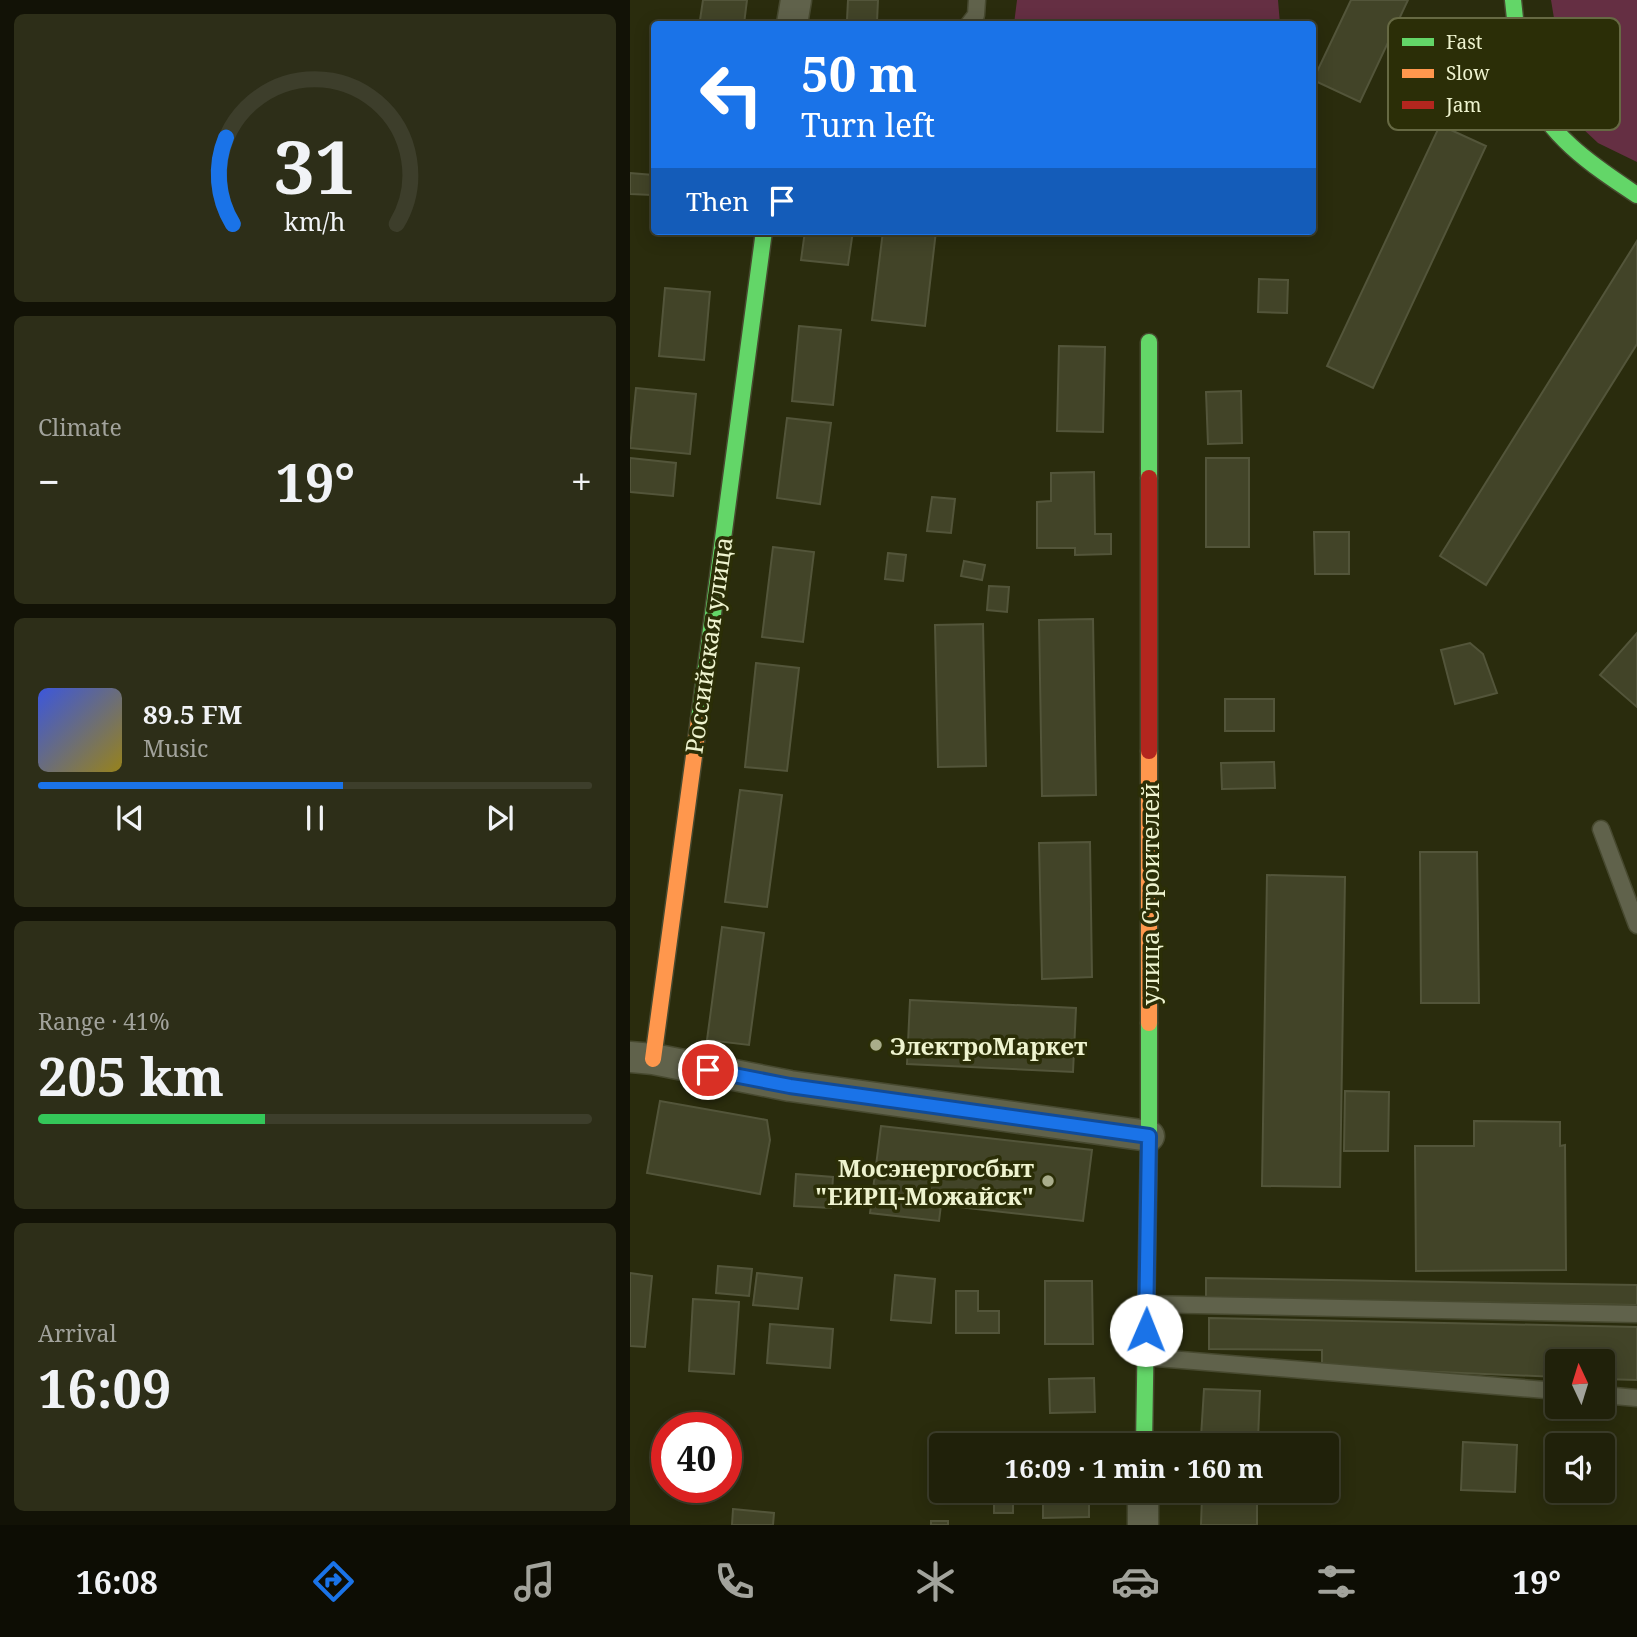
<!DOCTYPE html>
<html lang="en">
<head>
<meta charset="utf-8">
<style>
	body { margin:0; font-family:"Noto Serif",serif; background:#2d2e18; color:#f1f3f6; height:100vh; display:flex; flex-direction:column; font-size:26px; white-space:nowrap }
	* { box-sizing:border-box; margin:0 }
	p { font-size:23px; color:#a2a39c }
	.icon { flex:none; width:38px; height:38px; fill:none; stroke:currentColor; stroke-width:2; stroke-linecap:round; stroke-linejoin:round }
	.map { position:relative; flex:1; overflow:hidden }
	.sheet { display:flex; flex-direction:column; gap:14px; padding:14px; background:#121206; width:630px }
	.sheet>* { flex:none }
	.hud { position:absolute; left:21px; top:21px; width:665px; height:214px; border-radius:7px; box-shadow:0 4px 18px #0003,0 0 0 2px #3d3e2b; background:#1a73e8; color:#fff; overflow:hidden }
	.needle { width:46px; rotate:356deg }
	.buttons { position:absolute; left:915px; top:1349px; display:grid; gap:14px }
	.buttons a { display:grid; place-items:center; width:70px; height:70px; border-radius:7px; background:#20210a; box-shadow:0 4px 18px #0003,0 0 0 2px #3d3e2b; font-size:35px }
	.speed { position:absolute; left:21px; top:1412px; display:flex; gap:14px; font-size:35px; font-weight:700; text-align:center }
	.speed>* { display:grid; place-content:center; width:91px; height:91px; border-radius:50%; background:#20210a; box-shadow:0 4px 18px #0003,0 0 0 2px #3d3e2b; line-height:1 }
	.speed .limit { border:10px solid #d22; background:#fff; color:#111 }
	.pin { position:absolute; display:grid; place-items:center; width:60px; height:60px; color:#fff; margin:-30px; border:4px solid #fff; border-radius:50%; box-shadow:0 2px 7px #0007 }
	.me { position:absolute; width:77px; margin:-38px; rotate:1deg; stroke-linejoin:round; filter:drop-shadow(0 0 5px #0008) }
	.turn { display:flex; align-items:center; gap:24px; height:147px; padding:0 35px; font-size:32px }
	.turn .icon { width:91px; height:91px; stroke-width:2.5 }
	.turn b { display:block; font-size:49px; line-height:60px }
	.then { display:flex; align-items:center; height:66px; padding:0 35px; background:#0003; gap:14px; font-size:26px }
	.big { font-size:52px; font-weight:700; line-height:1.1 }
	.sheet .tile { flex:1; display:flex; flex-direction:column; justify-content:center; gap:10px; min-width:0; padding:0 24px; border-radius:10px; background:#2d2e18 }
	.sheet .dial { align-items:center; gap:0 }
	.dial svg { height:182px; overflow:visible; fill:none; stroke:#3d3e2b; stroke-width:7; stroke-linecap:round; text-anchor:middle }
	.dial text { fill:#f1f3f6; stroke:none }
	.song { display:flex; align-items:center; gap:21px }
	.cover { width:84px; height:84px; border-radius:10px; background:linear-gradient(135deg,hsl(230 70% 55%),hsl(50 70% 35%)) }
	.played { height:7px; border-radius:4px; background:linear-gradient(90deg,#1a73e8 55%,#3d3e2b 55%) }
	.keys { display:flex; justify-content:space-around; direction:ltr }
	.heat { display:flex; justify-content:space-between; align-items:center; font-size:38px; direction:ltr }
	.charge { height:10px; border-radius:5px; background:linear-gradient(90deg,#34c759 41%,#3d3e2b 0) }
	.trip { position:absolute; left:299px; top:1433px; width:410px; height:70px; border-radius:7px; background:#20210a; box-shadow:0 4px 18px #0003,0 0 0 2px #3d3e2b; font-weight:700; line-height:70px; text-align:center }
	.dock { display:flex; height:112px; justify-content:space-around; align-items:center; background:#0d0d04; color:#a2a39c }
	.dock .icon { width:49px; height:49px }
	.dock .current { color:#1a73e8 }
	.dock b { font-size:32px; color:#f1f3f6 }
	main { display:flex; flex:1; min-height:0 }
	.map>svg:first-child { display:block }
	.green { fill:#652f43 }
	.building { fill:#424428; stroke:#53553a; stroke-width:2 }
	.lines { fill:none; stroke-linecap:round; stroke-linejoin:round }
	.lane-casing { stroke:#47492f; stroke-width:19 }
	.street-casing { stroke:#47492f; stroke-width:33 }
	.fast-casing { stroke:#47492f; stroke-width:19 }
	.slow-casing { stroke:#47492f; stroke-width:19 }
	.jam-casing { stroke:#47492f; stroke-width:19 }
	.lane { stroke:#60624b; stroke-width:16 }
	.street { stroke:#60624b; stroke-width:30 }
	.fast { stroke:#63d668; stroke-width:16 }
	.slow { stroke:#ff974d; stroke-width:16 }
	.jam { stroke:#b3261e; stroke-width:16 }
	.route-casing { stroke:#114b97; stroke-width:18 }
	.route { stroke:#1a73e8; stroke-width:12 }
	.poi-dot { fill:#a9ad8b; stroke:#2b2e07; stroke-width:2.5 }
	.labels { text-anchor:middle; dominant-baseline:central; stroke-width:7; stroke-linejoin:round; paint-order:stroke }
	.street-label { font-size:24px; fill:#eef3cf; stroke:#2b2e07 }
	.poi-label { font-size:24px; font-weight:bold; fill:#eef3cf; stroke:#2b2e07; text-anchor:start }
	.key { fill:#2b2e07; stroke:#666943; stroke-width:2 }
	.key-label { font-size:19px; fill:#eef3cf }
</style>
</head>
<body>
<main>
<section class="sheet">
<div class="tile dial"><svg viewBox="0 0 100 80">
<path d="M14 69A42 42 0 1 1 86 69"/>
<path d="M14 69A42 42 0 0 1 11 31" stroke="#1a73e8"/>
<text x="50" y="56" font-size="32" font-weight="700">31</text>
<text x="50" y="72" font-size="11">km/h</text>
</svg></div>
<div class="tile"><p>Climate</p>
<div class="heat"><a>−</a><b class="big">19°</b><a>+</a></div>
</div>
<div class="tile">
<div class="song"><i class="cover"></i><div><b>89.5 FM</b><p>Music</p></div></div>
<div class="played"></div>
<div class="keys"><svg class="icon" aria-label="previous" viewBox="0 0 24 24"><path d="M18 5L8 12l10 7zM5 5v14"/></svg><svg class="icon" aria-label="pause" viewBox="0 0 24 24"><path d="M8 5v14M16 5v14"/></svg><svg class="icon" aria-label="next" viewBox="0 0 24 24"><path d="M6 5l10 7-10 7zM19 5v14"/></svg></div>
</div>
<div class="tile"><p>Range · 41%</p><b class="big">205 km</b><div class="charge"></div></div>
<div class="tile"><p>Arrival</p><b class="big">16:09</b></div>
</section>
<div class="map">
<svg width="1007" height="1525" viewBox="0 0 1007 1525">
	<rect width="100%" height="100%" fill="#2a2c0d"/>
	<path class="green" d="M387,0h261l2,24h-266z
		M921,0h86v162l-39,-19 -17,-16 -13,-23z"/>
	<path class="building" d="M73,0h44l-3,24 -44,-4z
		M218,0h30l-1,22 -30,-2z
		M721,0h57l-48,102 -47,-22z
		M810,125l46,21 -113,242 -46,-22z
		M0,173l23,2 -1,20 -22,-1z
		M175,231h48l-5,34 -47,-5z
		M253,231h53l-11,95 -53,-6z
		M1007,241v103l-151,241 -46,-29z
		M629,279l29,1 -1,33 -29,-1z
		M35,288l45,4 -6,68 -45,-4z
		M169,326l42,4 -8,75 -41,-4z
		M429,346l46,1 -2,85 -46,-1z
		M6,388l60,6 -6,60 -60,-6z
		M611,391l1,52 -34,1 -2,-52z
		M157,418l44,5 -11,81 -43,-6z
		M0,458l46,5 -3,33 -43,-4z
		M576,458h43v89h-43z
		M464,472l1,62h16v20l-36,1v-7h-38v-46l14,-1v-28z
		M302,497l23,2 -4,34 -24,-2z
		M684,532h35v42h-34z
		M143,547l41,5 -11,90 -41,-5z
		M258,553l18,2 -3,26 -18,-2z
		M334,561l21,4 -3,15 -21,-4z
		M359,586l20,1 -2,25 -20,-2z
		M463,619l3,176 -54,1 -3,-176z
		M353,624l3,142 -48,1 -3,-142z
		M1007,633v74l-37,-32z
		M840,643l13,11 14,39 -42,11 -14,-54z
		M126,663l43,5 -12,103 -42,-4z
		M595,699h49v32h-49z
		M644,762l1,26 -53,1 -1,-26z
		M110,790l42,5 -15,112 -42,-5z
		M460,842l2,135 -50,2 -3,-136z
		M790,852h57l2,151h-58z
		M637,875l78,2 -5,310 -78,-1z
		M92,927l42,6 -15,112 -42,-5z
		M280,1000l166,8 -3,64 -166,-8z
		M715,1091l44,1 -1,59h-44z
		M30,1101l107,19 3,20 -10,54 -113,-21z
		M844,1121l86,1v24l5,-1 1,125 -150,1 -1,-125h59z
		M251,1126l211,24 -9,71 -142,-16 -2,16 -69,-8z
		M166,1174l37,3 -2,31 -37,-2z
		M88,1266l34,3 -3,27 -33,-3z
		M0,1273l22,3 -7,71 -15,-1z
		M127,1273l45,5 -4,31 -45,-4z
		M265,1275l40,4 -4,44 -40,-3z
		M576,1278l431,7v20l-431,-7z
		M415,1281h47l1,63h-48z
		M326,1291h22v20h21v22h-43z
		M63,1299l46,3 -5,72 -45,-3z
		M579,1318l428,9v53l-34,-1v-17h-45v15l-236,-10v-17l-113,-1z
		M140,1324l63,5 -3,39 -63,-5z
		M464,1378l1,34 -45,1 -1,-34z
		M574,1389l56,2 -2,48 -57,-2z
		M833,1442l54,3 -2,47 -54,-2z
		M364,1491h19v22h-19z
		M413,1491h46v26l-46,1z
		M572,1496h55v29h-56z
		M103,1509l41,4 -1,12h-41z
		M301,1521h17v4h-17z"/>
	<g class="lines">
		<defs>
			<path id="lane" d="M339,24l7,-9 1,-15
				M971,829l36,96
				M516,1304l491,10
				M515,1357l413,34
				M973,1395l34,3"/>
			<path id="street" d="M162,24l4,-24
				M0,1057l23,2 137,27 359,50
				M513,1525v-34"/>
			<path id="fast" d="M883,0c3,27 5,54 13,80 17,53 67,86 111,115
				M519,342v136
				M69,719l65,-488
				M514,1446l5,-310v-113"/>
			<path id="slow" d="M519,751v272
				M23,1059l46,-340"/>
			<path id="jam" d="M519,478v273"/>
		</defs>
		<use href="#lane" class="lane-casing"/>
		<use href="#street" class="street-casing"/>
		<use href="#fast" class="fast-casing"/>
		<use href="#slow" class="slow-casing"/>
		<use href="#jam" class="jam-casing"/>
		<use href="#lane" class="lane"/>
		<use href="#street" class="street"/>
		<use href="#fast" class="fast"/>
		<use href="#slow" class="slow"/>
		<use href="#jam" class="jam"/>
	</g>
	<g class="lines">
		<defs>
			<path id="route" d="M78,1070l82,16 359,50 -3,194"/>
		</defs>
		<use href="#route" class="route-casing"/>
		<use href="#route" class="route"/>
	</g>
	<g class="poi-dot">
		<circle cx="246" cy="1045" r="7"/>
		<circle cx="418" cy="1181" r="7"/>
	</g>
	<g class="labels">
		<g class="street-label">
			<text transform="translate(78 645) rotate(-82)">Российская улица</text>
			<text transform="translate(519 894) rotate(-90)">улица Строителей</text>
		</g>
		<g class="poi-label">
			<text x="260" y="1045">ЭлектроМаркет</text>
			<text x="404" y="1167" text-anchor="end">Мосэнергосбыт<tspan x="404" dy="28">"ЕИРЦ-Можайск"</tspan></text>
		</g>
	</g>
	<rect x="758" y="18" width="232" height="112" rx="10" class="key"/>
	<rect x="772" y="38" width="32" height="8" fill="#63d668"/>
	<rect x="772" y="69" width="32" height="9" fill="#ff974d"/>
	<rect x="772" y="101" width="32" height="8" fill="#b3261e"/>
	<g class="key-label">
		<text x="816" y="49">Fast</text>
		<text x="816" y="80">Slow</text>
		<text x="816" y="112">Jam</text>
	</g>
</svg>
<div class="buttons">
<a><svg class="needle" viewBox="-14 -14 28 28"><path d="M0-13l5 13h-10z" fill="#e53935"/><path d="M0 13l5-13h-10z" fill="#a2a39c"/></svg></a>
<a><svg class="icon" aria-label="sound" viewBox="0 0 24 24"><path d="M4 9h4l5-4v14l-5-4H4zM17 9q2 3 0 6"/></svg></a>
</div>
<div class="speed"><div class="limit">40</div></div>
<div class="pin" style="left:78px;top:1070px;background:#d93025"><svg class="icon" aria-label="arrive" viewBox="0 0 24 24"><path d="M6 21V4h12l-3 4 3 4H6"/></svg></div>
<svg class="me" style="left:516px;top:1330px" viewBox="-20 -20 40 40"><circle r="19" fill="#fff"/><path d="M0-13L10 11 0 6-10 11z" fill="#1a73e8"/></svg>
<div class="trip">16:09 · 1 min · 160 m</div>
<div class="hud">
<div class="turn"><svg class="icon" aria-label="left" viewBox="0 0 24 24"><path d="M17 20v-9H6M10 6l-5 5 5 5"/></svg><div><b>50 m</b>Turn left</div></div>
<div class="then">Then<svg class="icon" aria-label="arrive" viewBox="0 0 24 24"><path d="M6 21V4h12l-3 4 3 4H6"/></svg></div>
</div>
</div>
</main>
<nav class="dock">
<b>16:08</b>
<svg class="icon current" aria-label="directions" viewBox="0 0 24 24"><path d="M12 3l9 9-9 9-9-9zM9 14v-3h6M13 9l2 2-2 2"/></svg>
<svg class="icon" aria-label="music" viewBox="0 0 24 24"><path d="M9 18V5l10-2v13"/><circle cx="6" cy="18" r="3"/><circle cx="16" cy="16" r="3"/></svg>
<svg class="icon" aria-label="phone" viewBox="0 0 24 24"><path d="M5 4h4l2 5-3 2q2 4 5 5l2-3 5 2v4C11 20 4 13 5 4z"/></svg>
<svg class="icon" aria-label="climate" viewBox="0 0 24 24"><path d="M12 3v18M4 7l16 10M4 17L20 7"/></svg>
<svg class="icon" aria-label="car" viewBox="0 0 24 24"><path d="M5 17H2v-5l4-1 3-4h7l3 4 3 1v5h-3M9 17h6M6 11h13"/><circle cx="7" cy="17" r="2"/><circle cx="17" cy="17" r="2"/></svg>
<svg class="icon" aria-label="filters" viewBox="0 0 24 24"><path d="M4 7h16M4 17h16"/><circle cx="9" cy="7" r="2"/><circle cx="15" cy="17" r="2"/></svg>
<b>19°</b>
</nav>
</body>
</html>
